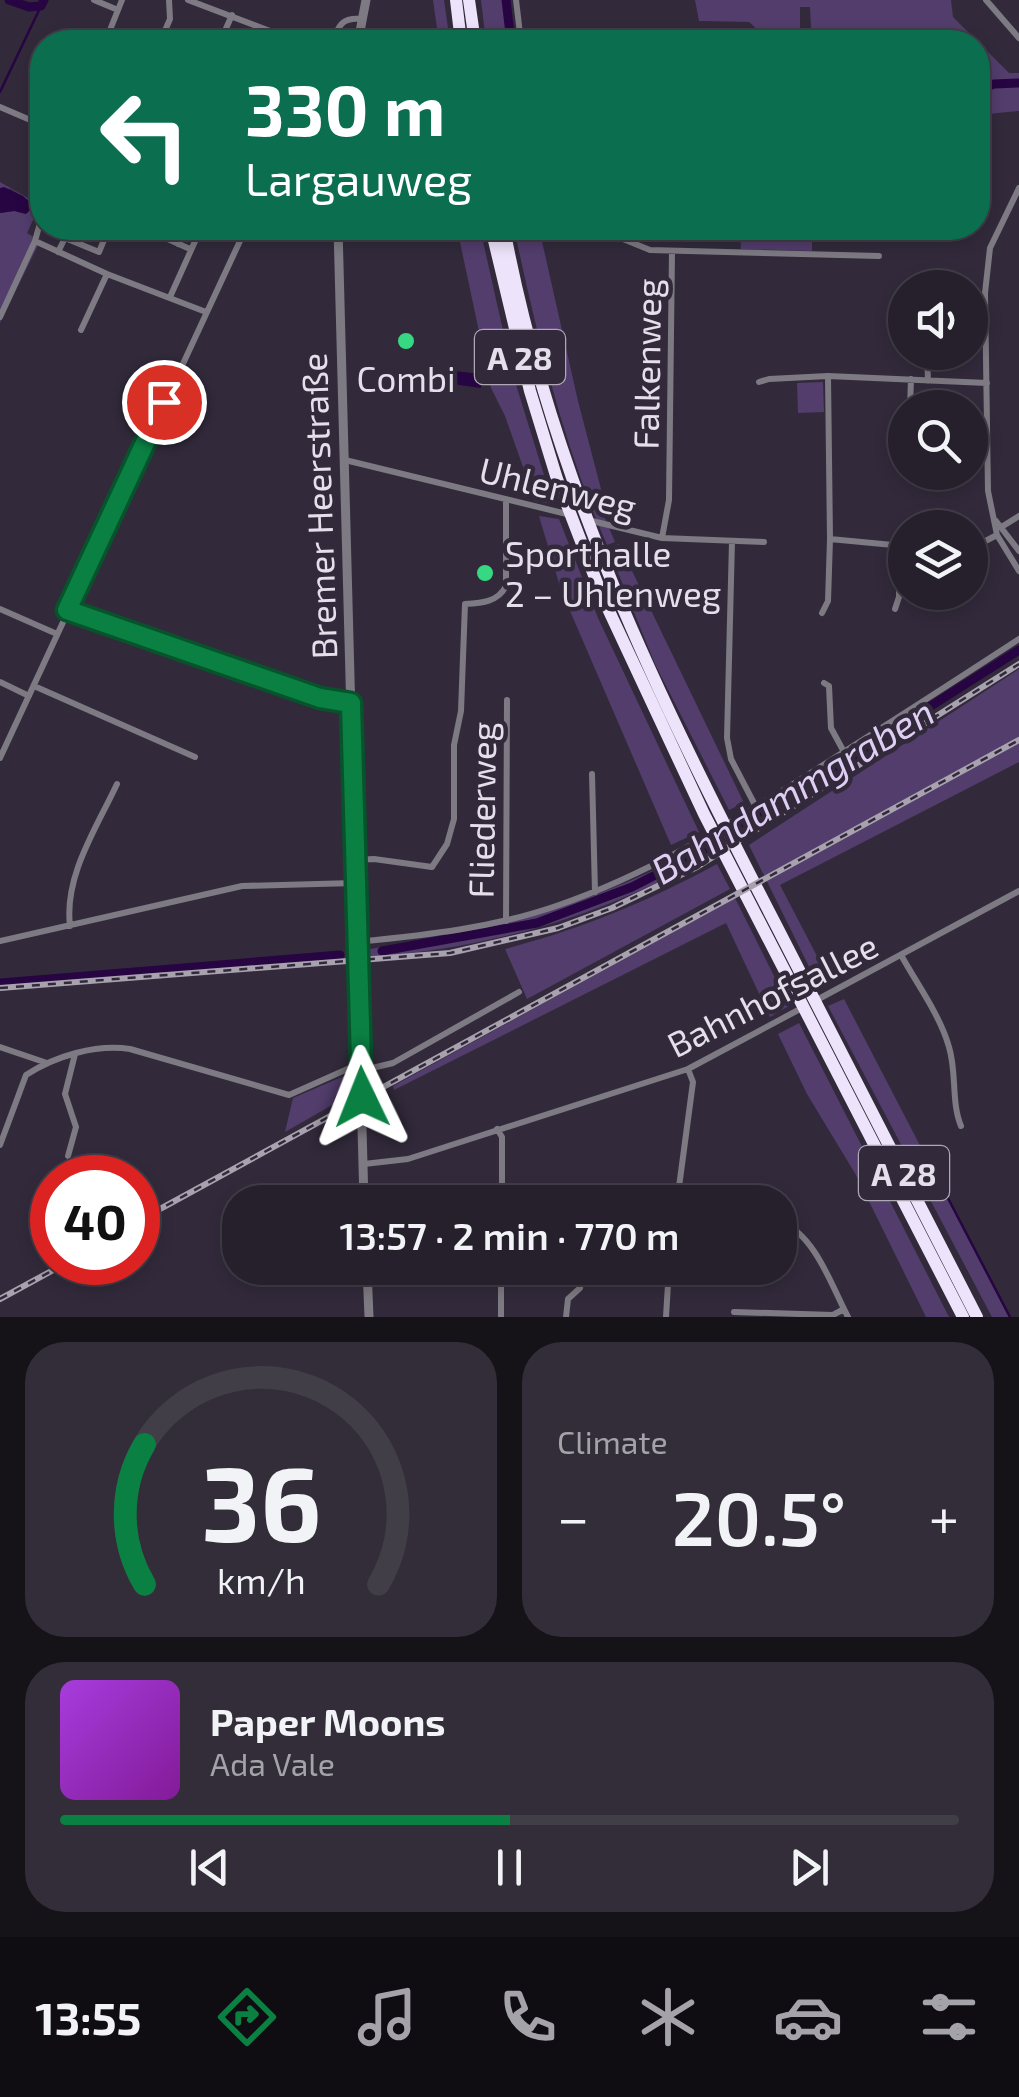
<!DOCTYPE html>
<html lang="en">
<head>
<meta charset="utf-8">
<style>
	body { margin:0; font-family:"Exo 2",sans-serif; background:#322d38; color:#f1f3f6; height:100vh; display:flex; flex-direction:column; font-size:38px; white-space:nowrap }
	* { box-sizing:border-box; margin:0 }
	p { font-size:32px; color:#a4a3a9 }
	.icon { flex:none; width:55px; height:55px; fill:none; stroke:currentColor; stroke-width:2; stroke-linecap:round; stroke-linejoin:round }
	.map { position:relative; height:1317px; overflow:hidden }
	.side { display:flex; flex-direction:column; gap:25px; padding:25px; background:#151218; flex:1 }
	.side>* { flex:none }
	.guide { position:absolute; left:30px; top:30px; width:960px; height:210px; border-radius:40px; box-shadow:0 5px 15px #0003,0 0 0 2px #423e48; background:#0b6e4f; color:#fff; overflow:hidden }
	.buttons { position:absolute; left:888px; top:270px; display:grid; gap:20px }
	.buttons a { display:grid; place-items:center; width:100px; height:100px; border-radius:50%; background:#26202c; box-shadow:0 5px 15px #0003,0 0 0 2px #423e48; font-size:50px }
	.speed { position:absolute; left:30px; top:1155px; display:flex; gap:20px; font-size:50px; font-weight:700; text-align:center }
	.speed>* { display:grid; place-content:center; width:130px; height:130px; border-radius:50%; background:#26202c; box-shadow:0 5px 15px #0003,0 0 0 2px #423e48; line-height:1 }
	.speed .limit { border:15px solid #d22; background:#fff; color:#111 }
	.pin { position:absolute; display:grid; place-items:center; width:85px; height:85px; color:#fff; margin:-42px; border:5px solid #fff; border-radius:50%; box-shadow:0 2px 10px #0007 }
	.me { position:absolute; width:110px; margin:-55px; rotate:358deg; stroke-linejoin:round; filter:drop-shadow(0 0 8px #0008) }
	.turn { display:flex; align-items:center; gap:35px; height:210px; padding:0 50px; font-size:45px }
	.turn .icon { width:130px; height:130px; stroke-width:2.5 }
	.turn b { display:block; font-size:70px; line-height:85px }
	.big { font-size:75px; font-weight:600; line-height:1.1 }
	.side .widget { flex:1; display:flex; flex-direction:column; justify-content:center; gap:15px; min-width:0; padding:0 35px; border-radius:40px; background:#322d38 }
	.side .dial { align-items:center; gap:0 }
	.dial svg { height:260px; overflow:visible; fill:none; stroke:#423e48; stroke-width:7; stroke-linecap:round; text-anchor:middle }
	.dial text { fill:#f1f3f6; stroke:none }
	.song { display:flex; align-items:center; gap:30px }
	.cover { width:120px; height:120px; border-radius:15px; background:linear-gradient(135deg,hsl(280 70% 55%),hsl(290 70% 35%)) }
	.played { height:10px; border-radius:5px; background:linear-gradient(90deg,#0b8043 50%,#423e48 50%) }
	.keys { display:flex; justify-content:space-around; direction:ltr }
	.heat { display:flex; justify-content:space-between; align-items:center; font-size:55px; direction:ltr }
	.side .tiles { flex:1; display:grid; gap:25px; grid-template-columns:1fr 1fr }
	.widget:last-child { grid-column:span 2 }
	.trip { position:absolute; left:222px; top:1185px; width:575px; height:100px; border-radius:40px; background:#26202c; box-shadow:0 5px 15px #0003,0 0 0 2px #423e48; font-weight:600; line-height:100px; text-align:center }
	.tabs { display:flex; height:160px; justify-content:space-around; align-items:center; background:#0f0d12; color:#a4a3a9 }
	.tabs .icon { width:70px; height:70px }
	.tabs .current { color:#0b8043 }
	.tabs b { font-size:45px; color:#f1f3f6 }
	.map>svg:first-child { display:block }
	.green { fill:#523d6c }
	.water { fill:#270542 }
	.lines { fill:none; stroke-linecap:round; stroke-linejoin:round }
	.stream { stroke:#270542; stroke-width:2.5 }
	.canal { stroke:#270542; stroke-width:9 }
	.minor { stroke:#7d7a83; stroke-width:6 }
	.tertiary { stroke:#7d7a83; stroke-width:9 }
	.motorway { stroke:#ede3fa; stroke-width:12 }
	.rail-casing { stroke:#a8a2af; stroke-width:6 }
	.rail { stroke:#322a3b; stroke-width:2.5; stroke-dasharray:8; stroke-linecap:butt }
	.route-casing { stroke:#07532c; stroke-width:25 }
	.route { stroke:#0b8043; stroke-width:18 }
	.poi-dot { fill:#36d881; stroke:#322a3b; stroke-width:4 }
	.labels { text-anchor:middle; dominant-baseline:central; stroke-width:9; stroke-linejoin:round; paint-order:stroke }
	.shield { fill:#322a3b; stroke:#afa9b6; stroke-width:2.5 }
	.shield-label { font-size:32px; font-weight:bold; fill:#e4dfea }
	.street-label { font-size:35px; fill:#e4dfea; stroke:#322a3b }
	.poi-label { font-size:35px; fill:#e4dfea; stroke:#322a3b }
	.water-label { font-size:38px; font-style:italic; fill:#decef4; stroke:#322a3b }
</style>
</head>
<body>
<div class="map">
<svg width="1019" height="1317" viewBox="0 0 1019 1317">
	<rect width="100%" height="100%" fill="#322a3b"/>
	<path class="green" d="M433,0h11l6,42h-11z
		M481,0h23l5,42h-23z
		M695,0h256l2,17 56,56h10v38l-41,4v-73h-158l-9,-15 -1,-20h-10v23l-41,1 -10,-9 -50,-1z
		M0,182l40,23 -13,28 13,8 -40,82v-110l14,-2 14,-11 -17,-11 -11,-1z
		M457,228h23l33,147 40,129 -18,-3 -30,-85 -14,-28z
		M514,228h25l39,173 29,111 -3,4 11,26 -8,3c-44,-101 -70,-209 -93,-317z
		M740,228h72v23l-71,-2z
		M823,382l1,30 -26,1 -1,-30z
		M539,516l20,3 39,99 101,214 -28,13 -110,-255z
		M619,544l125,259 -15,7 -74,-146 -47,-116z
		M1019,669v93l-239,123 51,98 -11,6 -71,-144z
		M707,843l5,11c-113,64 -214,91 -343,104l1,-9c129,-20 222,-43 337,-106z
		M717,864l13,25 -203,110 -22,-50c76,-20 144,-48 212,-85z
		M735,898l54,108 -19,11 -44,-94 -332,167 -1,-4z
		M844,999l165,318h-17l-164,-311z
		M799,1023l150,294h-23l-70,-142 -49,-81 -29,-60z
		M349,1074l-1,22 -63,36 8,-34z"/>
	<path class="water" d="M4,187l19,9 9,8 -1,5 -5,5 -12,-3 -14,2v-25z
		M454,371l27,3v14l-29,-4 -3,-4z"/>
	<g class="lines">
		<path class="stream" d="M0,92l41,-86
			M927,1158l83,159"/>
		<path class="canal" d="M9,0l20,7 12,-1 3,-6
			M506,0l5,42
			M978,90l16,-6 25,-1
			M382,951l155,-28 95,-36 74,-38 313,-199
			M0,983l340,-28"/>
		<path class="minor" d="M94,0l24,10
			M188,0l111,42
			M516,0l5,42
			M986,0l33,38
			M110,30l12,-30
			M160,42l10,-23 -1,-19
			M220,42l12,-27
			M332,42c7,-17 10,-25 30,-23
			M0,107l42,18
			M1019,188l-29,60 -5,45 3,198 9,44 22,36
			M596,228l54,22 229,6
			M161,236l29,13
			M35,241l7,-25
			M178,244l8,-16
			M58,252l7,-14 34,14 10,-24
			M170,297l31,-69
			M0,317l35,-76 72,33 99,38
			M81,330l26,-56
			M927,352l1,29
			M759,382l10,-3 59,-3
			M910,408l1,-29
			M345,460l226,55
			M588,520l74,18 102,4
			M996,521l23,30
			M1003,526l16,-10
			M662,538l7,-38 3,-249
			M732,541l-5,197 4,21 25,48
			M970,549l27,-14
			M905,552h-6l-6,-7 -63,-6 -2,-163 159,7
			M0,609l57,25
			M895,609l4,-12v-45
			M67,610l253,88 31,5
			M822,613l6,-12 2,-62
			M0,682l29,14
			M824,683l5,3 2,42 13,24
			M34,686l161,71
			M0,758l246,-530
			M592,774l3,118
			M355,860l19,-1 58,8 15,-23 7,-25v-74l7,-34 4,-107c17,-1 33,-2 41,-18v-86
			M506,921l1,-221
			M70,926c-6,-50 26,-97 47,-142
			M0,941l242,-55 112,-3
			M357,942c69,-7 137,-14 202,-37 87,-30 164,-77 242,-126 73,-46 146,-93 218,-140
			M901,955c16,29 39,60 48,92 8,26 2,55 12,79
			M813,1002l206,-111
			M0,1047l47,16
			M497,1129l5,8v65
			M0,1145l26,-70c29,-19 70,-31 104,-26l159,46 63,-28 16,2 25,-6 126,-71
			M68,1156l8,-29 -11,-33 10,-40
			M364,1164l44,-5 280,-90 114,-61
			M677,1202l16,-120 -5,-13
			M780,1221c36,15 51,64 68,96
			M734,1312l99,3 11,-6
			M501,1317v-49
			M566,1317l2,-18 12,-11
			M666,1317l3,-49"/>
		<path class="tertiary" d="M358,42l8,-42
			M338,228l26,974
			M367,1268l2,49"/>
		<path class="motorway" d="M456,0l5,42
			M469,0l6,42
			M491,228l39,163 27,88 45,117 102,218 259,503
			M504,228c47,252 155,471 272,697 67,131 135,261 201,392"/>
		<defs>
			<path id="rail" d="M0,988l450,-35 108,-25 54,-20 85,-41 322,-203
				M138,1221l881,-481
				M0,1299l68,-37"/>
		</defs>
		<use href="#rail" class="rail-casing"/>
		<use href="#rail" class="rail"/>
	</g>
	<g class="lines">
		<defs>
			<path id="route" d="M164,402l-97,208 253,88 31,5 11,394"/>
		</defs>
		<use href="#route" class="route-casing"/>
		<use href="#route" class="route"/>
	</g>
	<g class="poi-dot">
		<circle cx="406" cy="341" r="10"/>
		<circle cx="485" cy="573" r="10"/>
	</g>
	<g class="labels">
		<g class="shield">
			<rect x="475" y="330" width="90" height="54" rx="8"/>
			<rect x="859" y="1146" width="90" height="54" rx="8"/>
		</g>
		<g class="shield-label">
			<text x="520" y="357">A 28</text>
			<text x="904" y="1173">A 28</text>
		</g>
		<g class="street-label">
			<text transform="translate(646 364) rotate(-89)">Falkenweg</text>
			<text transform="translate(558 487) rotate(14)">Uhlenweg</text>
			<text transform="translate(318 506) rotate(-92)">Bremer Heerstraße</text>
			<text transform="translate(481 810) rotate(-89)">Fliederweg</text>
			<text transform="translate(772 994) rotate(-27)">Bahnhofsallee</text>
		</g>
		<g class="poi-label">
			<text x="406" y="378">Combi</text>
			<text x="505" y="553" text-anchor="start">Sporthalle<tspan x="505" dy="40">2 – Uhlenweg</tspan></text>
		</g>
		<g class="water-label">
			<text transform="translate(792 790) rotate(-31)">Bahndammgraben</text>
		</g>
	</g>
</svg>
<div class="buttons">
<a><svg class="icon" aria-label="sound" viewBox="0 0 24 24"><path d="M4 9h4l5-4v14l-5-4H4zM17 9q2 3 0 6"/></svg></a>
<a><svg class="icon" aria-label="search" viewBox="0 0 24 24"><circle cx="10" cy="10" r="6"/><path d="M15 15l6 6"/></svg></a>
<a><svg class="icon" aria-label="layers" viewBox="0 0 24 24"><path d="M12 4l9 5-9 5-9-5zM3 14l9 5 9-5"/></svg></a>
</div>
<div class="speed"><div class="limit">40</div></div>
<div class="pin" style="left:164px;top:402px;background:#d93025"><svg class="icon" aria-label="arrive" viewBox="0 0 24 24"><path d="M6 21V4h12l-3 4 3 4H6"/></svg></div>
<svg class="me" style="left:362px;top:1097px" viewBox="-20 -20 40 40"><path d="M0-17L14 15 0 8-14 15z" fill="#0b8043" stroke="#fff" stroke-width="4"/></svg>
<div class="trip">13:57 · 2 min · 770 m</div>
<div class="guide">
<div class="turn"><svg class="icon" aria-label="left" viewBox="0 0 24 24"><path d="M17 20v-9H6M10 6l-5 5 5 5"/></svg><div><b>330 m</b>Largauweg</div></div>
</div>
</div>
<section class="side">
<div class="tiles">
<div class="widget dial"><svg viewBox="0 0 100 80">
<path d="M14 69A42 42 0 1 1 86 69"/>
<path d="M14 69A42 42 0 0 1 14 26" stroke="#0b8043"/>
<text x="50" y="56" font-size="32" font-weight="700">36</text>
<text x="50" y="72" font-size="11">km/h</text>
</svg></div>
<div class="widget"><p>Climate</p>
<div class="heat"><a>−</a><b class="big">20.5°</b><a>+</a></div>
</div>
<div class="widget">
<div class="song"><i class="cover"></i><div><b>Paper Moons</b><p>Ada Vale</p></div></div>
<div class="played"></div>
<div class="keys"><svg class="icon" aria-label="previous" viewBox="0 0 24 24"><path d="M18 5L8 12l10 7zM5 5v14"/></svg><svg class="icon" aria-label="pause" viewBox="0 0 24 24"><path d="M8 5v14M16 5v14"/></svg><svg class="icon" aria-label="next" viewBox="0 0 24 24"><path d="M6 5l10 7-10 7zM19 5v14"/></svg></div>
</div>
</div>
</section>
<nav class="tabs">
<b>13:55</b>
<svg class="icon current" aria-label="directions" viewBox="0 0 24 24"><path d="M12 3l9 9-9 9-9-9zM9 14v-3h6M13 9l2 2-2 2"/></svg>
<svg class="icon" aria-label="music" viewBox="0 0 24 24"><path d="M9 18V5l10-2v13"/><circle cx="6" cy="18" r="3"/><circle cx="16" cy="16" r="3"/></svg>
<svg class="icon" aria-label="phone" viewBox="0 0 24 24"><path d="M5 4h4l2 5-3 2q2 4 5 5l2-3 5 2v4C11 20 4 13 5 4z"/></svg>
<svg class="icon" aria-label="climate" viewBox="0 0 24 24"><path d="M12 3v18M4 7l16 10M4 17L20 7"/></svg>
<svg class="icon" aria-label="car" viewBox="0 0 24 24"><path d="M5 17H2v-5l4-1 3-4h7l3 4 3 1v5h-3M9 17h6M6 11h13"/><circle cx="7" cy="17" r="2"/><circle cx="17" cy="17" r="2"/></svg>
<svg class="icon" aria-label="filters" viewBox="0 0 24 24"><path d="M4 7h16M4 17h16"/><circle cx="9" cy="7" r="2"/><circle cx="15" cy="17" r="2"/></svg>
</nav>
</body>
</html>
